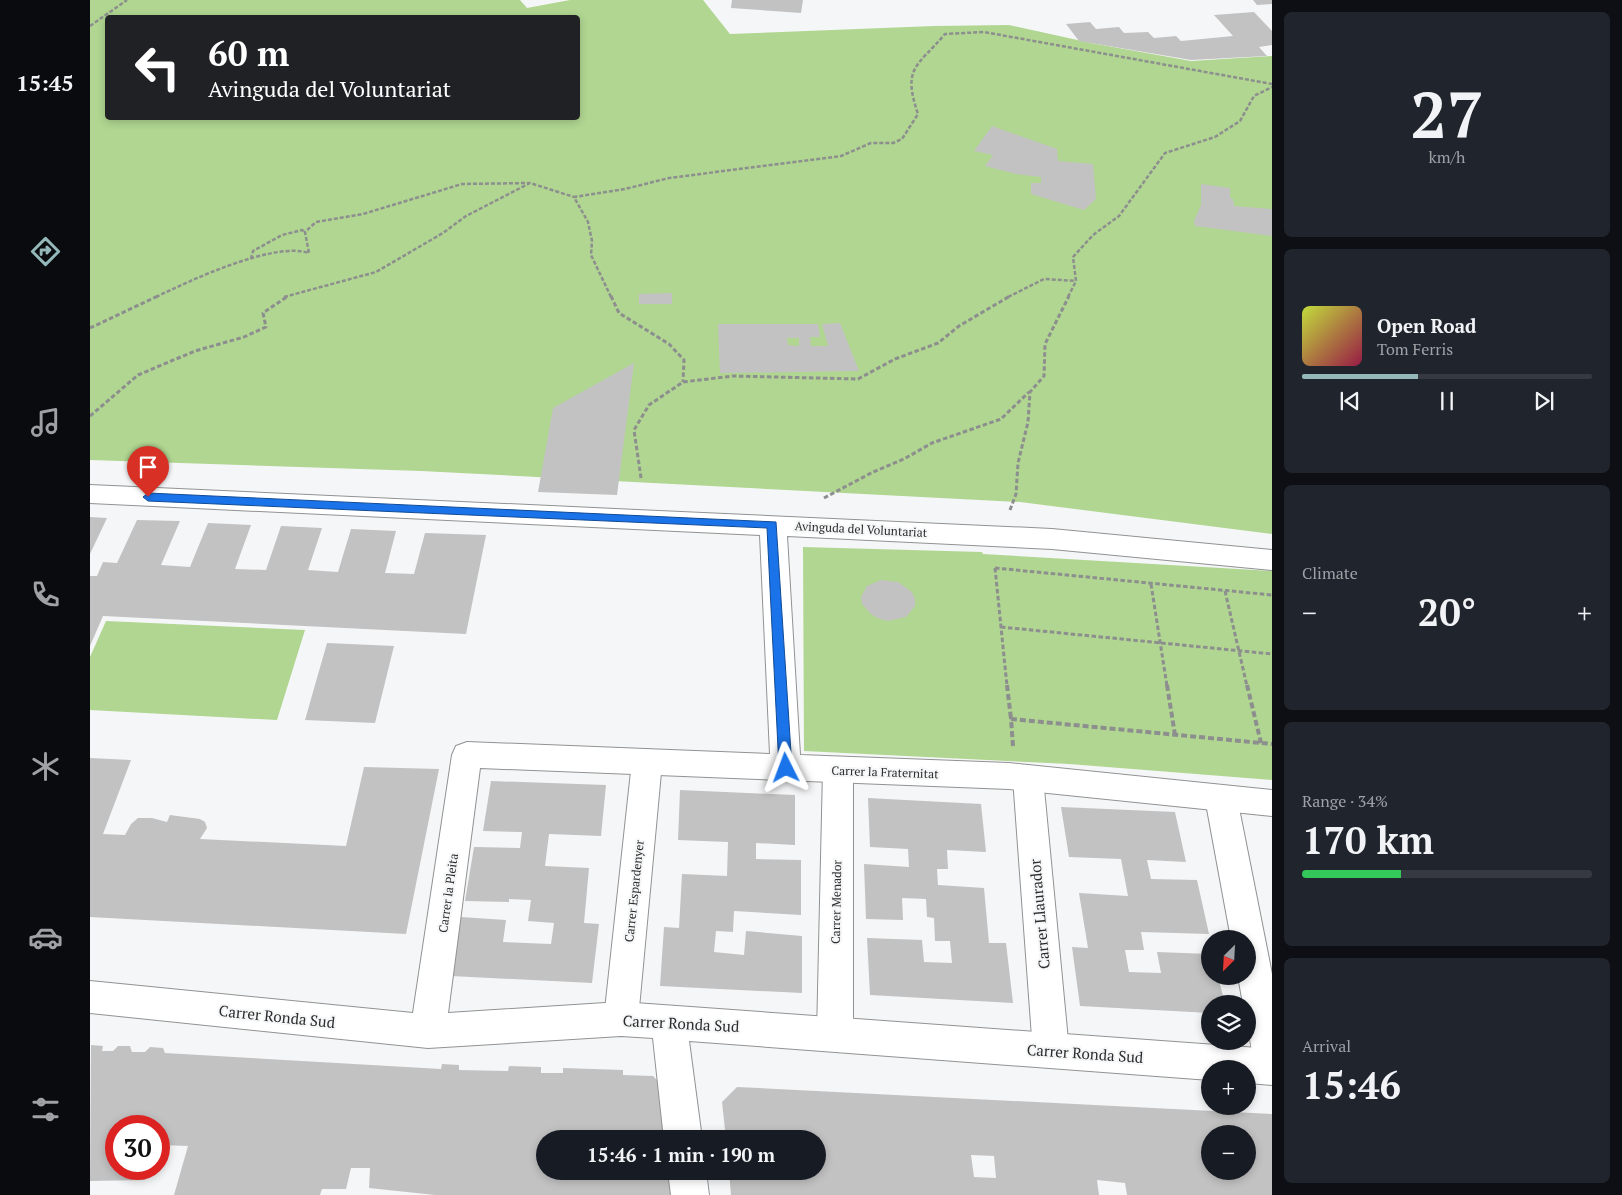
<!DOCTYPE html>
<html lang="en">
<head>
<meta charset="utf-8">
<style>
	body { margin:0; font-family:"PT Serif",serif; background:#20242c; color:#f1f3f6; height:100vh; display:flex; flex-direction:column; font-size:19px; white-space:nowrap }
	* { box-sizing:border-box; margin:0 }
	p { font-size:16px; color:#9ea1a6 }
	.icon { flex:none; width:28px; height:28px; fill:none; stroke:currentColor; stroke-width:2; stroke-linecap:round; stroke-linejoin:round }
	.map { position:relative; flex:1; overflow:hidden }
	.panel { display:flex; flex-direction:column; gap:12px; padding:12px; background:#0d0f14; width:350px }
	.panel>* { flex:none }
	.top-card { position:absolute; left:15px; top:15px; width:475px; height:105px; border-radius:5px; box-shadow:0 2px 8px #0003; background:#202124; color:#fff; overflow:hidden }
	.needle { width:32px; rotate:204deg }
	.fabs { position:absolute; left:1111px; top:930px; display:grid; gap:10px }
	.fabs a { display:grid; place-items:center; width:55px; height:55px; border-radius:50%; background:#171b24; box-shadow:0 2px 8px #0003; font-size:25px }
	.speed { position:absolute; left:15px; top:1115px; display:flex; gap:10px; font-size:25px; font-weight:700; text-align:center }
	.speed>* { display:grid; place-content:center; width:65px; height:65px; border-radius:50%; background:#171b24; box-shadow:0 2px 8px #0003; line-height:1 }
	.speed .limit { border:8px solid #d22; background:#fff; color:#111 }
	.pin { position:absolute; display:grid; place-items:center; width:42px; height:42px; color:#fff; margin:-51px -21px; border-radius:50% 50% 50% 0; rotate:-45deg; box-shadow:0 0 5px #0007 }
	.pin .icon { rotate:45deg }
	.me { position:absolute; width:55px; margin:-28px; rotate:357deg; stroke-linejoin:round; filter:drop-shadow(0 0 4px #0008) }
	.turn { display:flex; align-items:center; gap:18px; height:105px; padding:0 20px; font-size:22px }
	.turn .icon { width:65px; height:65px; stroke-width:2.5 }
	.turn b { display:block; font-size:35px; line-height:42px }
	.big { font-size:38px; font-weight:800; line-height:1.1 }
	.panel .widget { flex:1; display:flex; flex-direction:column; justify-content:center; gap:8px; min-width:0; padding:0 18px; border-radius:8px; background:#20242c }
	.panel .dial { align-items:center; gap:0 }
	.dial b { font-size:65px; line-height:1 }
	.song { display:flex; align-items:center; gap:15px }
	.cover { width:60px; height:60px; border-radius:8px; background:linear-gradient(135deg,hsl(70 70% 55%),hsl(340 70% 35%)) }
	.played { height:5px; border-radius:2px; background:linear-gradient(90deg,#94b7b9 40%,#363941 40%) }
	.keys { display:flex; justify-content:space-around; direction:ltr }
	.heat { display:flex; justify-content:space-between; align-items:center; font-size:28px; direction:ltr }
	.charge { height:8px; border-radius:4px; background:linear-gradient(90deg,#34c759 34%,#363941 0) }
	.trip { position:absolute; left:446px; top:1130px; width:290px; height:50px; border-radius:25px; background:#171b24; box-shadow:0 2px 8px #0003; font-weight:800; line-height:50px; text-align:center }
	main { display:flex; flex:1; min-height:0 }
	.menu { display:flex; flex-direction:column; width:90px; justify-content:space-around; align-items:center; background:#090b0e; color:#9ea1a6 }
	.menu .icon { width:35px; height:35px }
	.menu .current { color:#94b7b9 }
	.menu b { font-size:22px; color:#f1f3f6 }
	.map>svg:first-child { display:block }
	.green { fill:#b0d691; fill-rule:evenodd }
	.building { fill:#c3c2c3; fill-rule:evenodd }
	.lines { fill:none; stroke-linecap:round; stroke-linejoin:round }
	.pedestrian-casing { stroke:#919293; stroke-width:2 }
	.minor-casing { stroke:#919293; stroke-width:2 }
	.path-far2 { stroke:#8d8e8e; stroke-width:2.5; stroke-dasharray:4 2; stroke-linecap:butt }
	.path-far1 { stroke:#8d8e8e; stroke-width:3; stroke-dasharray:4.5 2.5; stroke-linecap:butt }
	.path { stroke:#8d8e8e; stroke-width:4; stroke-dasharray:6 3; stroke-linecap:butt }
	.pedestrian { fill:#fff; fill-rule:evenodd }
	.minor { fill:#fff; fill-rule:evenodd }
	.route { fill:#1a73e8; stroke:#114b97 }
	.labels { text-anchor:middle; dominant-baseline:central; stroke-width:4; stroke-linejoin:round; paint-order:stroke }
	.street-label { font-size:12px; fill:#2c2c2c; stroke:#f5f6f7 }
	.near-street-label { font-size:15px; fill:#2c2c2c; stroke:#f5f6f7 }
</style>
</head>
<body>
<main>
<nav class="menu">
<b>15:45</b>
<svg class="icon current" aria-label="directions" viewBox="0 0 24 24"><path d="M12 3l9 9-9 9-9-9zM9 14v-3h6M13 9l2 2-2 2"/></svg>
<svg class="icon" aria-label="music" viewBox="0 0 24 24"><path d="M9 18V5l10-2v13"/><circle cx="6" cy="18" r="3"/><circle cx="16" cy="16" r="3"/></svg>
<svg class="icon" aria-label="phone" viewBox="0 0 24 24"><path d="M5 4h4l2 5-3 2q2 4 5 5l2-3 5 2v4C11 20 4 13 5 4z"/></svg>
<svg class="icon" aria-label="climate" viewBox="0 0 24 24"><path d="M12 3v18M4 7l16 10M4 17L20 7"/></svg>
<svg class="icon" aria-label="car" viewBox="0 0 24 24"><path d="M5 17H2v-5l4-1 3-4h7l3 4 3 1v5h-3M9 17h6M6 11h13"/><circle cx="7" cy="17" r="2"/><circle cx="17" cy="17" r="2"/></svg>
<svg class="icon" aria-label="filters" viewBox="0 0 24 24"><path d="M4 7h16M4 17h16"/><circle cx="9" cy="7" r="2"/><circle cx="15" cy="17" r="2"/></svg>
</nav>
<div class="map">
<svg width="1182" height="1195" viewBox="0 0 1182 1195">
	<rect width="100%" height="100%" fill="#f5f6f7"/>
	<path class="green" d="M0,0h430l7,8 43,-8h133l27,34 204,-8 75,-1 82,18 100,18 81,-5v478l-252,-32 -599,-31 -331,-11zM18,18h470v100h-470z
		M713,547l179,5 1,2 289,17v209l-203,-16 -265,-13z
		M16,621l199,9 -28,90 -187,-10v-53z"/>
	<path class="building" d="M642,0h71l-2,13 -70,-5z
		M1163,0h19v4l-15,1z
		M1164,12l18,19v14l-13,2 8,9 -76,4 -112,-19 -13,-17 24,-2 6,7 23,-2 5,6 24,-1 6,6 22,-2 5,5 52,-5 -19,-21z
		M902,126l65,23 1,12 35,3 3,35 -12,11 -53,-16v-11h10v-6l-25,-3 -31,-8 8,-11 -19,-4z
		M1111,184l29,4v10l3,1 1,7 38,3v27l-77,-10 -1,-5 7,-16z
		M582,293v11h-33v-10z
		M750,323l19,48 -139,2 -2,-49h100l2,13h-10l1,9h17l-6,-22zM697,338h12v8l-11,-1z
		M544,363l-17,132 -79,-3 15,-84z
		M0,517l17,1 -17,36z
		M47,520l43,1 -19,44 29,2 18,-44 43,2 -16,44 31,1 15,-44 41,2 -14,42 30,2 13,-43 45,2 -11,42 29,1 11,-41 61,2 -20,99 -363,-18 -13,30v-70h7l6,-14 14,1z
		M791,580l17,2 14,10 3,7v7l-9,11 -18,4 -8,-2 -8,-4 -10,-11 -1,-7 6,-11z
		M237,643l67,3 -19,77 -70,-3z
		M0,758l41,2 -28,74 22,1 6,-11 7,-6h14l15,4 3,-7 30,4 5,3 2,6 -7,11 146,7 18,-79 75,2 -33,165 -316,-17z
		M401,781l115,4 -5,51 -52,-2 -4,32 44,2 -5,55 15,1 -7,59 -141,-7 10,-59 45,3 -3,22 48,2 3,-21 -26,-2 3,-21 -22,-1v3l-44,-1 9,-54 46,1 2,-16 -39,-1z
		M590,790l115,5v50l-39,-2v16l45,1v55l-67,-4 -1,21 -17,-1 -2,21 30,3 2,-24 56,5v57l-142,-7 4,-59 15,1 3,-54 45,2 1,-34 -50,-2z
		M778,798l113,6 5,48 -39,-2 1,19h-11l1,16 46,3 5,55h17l7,60 -143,-8 -3,-57 55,2 2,22 28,1 -2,-22h-15l-1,-23 -7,-1 -1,-18 -24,-1 1,22 -37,-1 -2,-55 45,3 -1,-18 -38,-2z
		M971,807l114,5 11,50 -39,-2 4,19 46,1 12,54 -68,-2 3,18h-19l4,22 32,1 -4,-21 53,2v22h8l7,28h-15v9l-130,-7 -8,-59 16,1 -9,-55 49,3 -7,-37 -52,-2z
		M1,1045l12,1 -1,5h11l5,-5h12l2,6h13l5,-5 13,1 2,5 276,16 1,-5 17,1v5l49,1 1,-5 32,1v6h22v-5l60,2v5l30,1 12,12 3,49 -123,2v32h119l1,8 6,1 2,15h-238l-66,-7 1,-20h-19l-5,21h-24l-2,6h-146l14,-49 -29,-1v-19h-43v43h33l-4,11 -55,1z
		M647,1087l535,27v81h-145l-2,-12 -28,-3 2,15h-368l-2,-24h89v-32h-92l-4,-37zM1120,1134h38v37h-38zM881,1155l23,1 2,22 -22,-1z"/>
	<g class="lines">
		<defs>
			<path id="pedestrian" d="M557,749l11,4 4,9 -24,257 -5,12 -12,5 -12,-5 -5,-12 28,-257 4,-9z
				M748,757l11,4 4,9v264l-6,12 -12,5 -12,-5 -6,-12 6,-264 4,-9z
				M938,765l11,4 4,9 26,273 -5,12 -13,5 -13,-5 -5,-12 -20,-273 4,-9z
				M1131,785l11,4 5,9 35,176v107l-13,-6c-9,-22 -11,-47 -11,-71h-5l-5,-28h10v-37h-17l-26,-141 5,-9z"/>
			<path id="minor" d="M0,485l962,44 220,21v20l-220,-21 -265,-13 13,219 209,8 263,27v26l-263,-27 -529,-21 -32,245 173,-11 651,47v36l-24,-2v-14h-38v11l-521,-39 13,98h-38l-11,-101 -32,-2 -193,12 -338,-35v-32l323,32 39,-258 4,-9 11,-4 303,12 -10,-219 -670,-32z
				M578,1171h38l3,24h-38z"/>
		</defs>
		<use href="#pedestrian" class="pedestrian-casing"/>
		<use href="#minor" class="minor-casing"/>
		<path class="path-far2" d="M0,26l37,-26
			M161,259l2,-8 29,-16 20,-5 3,2
			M66,297c33,-16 118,-56 153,-44l-4,-21 11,-10 47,-8 99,-30 67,-1
			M194,297l92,-25 67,-39 23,-17 64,-33 44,14
			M521,297l-20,-42 1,-14 -4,-19 -14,-25 51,-8 44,-11 172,-22 30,-13h22l9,-4 16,-25c-16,-47 -1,-47 27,-80l39,-2 288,52
			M918,297l36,-18 32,2
			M978,297l8,-16 -3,-24 20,-22 26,-19 46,-63 50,-16 25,-16 14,-25 18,-9"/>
		<path class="path-far1" d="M521,296l8,17 50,31 15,16 -1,22
			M0,328l68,-32
			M0,416l48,-41 57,-24 49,-14 22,-10 -3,-14 25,-17
			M551,478l-7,-48 15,-25 34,-23 50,-6 125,3 37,-20 43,-16 21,-17 51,-30
			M734,498l49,-26 31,-13 28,-16 69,-24 28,-27
			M920,510l6,-16 2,-31 10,-41 2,-30 14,-16 1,-32 24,-48
			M905,568l277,27
			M905,568l12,118
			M1061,584l16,102
			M1135,591l22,95
			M911,627l271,27"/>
		<path class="path" d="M917,685l4,34
			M1077,685l8,50
			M1157,685l14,58
			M923,746l-2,-27 261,25"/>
		<use href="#pedestrian" class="pedestrian"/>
		<use href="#minor" class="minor"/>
	</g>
	<path class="route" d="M58,493l628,29 16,246 -2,3 -4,2 -5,-2 -2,-3 -12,-240 -619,-27 -5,-4z"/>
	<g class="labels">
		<g class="street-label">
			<text transform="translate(771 529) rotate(3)">Avinguda del Voluntariat</text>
			<text transform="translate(795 772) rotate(2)">Carrer la Fraternitat</text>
			<text transform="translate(544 891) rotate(-84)">Carrer Espardenyer</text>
			<text transform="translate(358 893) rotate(-82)">Carrer la Pleita</text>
			<text transform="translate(746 902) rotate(-89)">Carrer Menador</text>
		</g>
		<g class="near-street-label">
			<text transform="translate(949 914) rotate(-95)">Carrer Llaurador</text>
			<text transform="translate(187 1016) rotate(6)">Carrer Ronda Sud</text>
			<text transform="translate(591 1023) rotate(3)">Carrer Ronda Sud</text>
			<text transform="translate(995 1053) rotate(4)">Carrer Ronda Sud</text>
		</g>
	</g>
</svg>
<div class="fabs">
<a><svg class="needle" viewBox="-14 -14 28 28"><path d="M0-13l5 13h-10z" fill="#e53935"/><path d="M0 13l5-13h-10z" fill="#9ea1a6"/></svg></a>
<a><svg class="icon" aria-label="layers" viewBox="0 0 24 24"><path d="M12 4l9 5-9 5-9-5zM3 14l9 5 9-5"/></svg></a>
<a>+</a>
<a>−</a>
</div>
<div class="speed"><div class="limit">30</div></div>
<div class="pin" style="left:58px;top:497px;background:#d93025"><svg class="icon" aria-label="arrive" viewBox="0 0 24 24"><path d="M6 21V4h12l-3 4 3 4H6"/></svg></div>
<svg class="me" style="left:696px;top:768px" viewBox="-20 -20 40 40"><path d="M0-17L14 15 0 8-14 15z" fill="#1a73e8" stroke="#fff" stroke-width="4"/></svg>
<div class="trip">15:46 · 1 min · 190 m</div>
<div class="top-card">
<div class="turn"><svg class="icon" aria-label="left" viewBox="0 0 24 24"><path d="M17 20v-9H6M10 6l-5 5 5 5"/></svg><div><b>60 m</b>Avinguda del Voluntariat</div></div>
</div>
</div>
<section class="panel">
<div class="widget dial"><b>27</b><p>km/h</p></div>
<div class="widget">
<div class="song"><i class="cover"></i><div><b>Open Road</b><p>Tom Ferris</p></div></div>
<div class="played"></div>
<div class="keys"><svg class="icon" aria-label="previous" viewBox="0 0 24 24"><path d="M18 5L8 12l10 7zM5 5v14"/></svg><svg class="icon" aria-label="pause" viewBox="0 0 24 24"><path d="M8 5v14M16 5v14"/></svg><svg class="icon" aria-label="next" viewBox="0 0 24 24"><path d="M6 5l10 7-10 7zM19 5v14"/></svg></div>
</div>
<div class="widget"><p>Climate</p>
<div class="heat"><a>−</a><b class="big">20°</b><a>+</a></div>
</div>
<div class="widget"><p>Range · 34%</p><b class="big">170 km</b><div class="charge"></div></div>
<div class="widget"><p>Arrival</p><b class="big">15:46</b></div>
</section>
</main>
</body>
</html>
